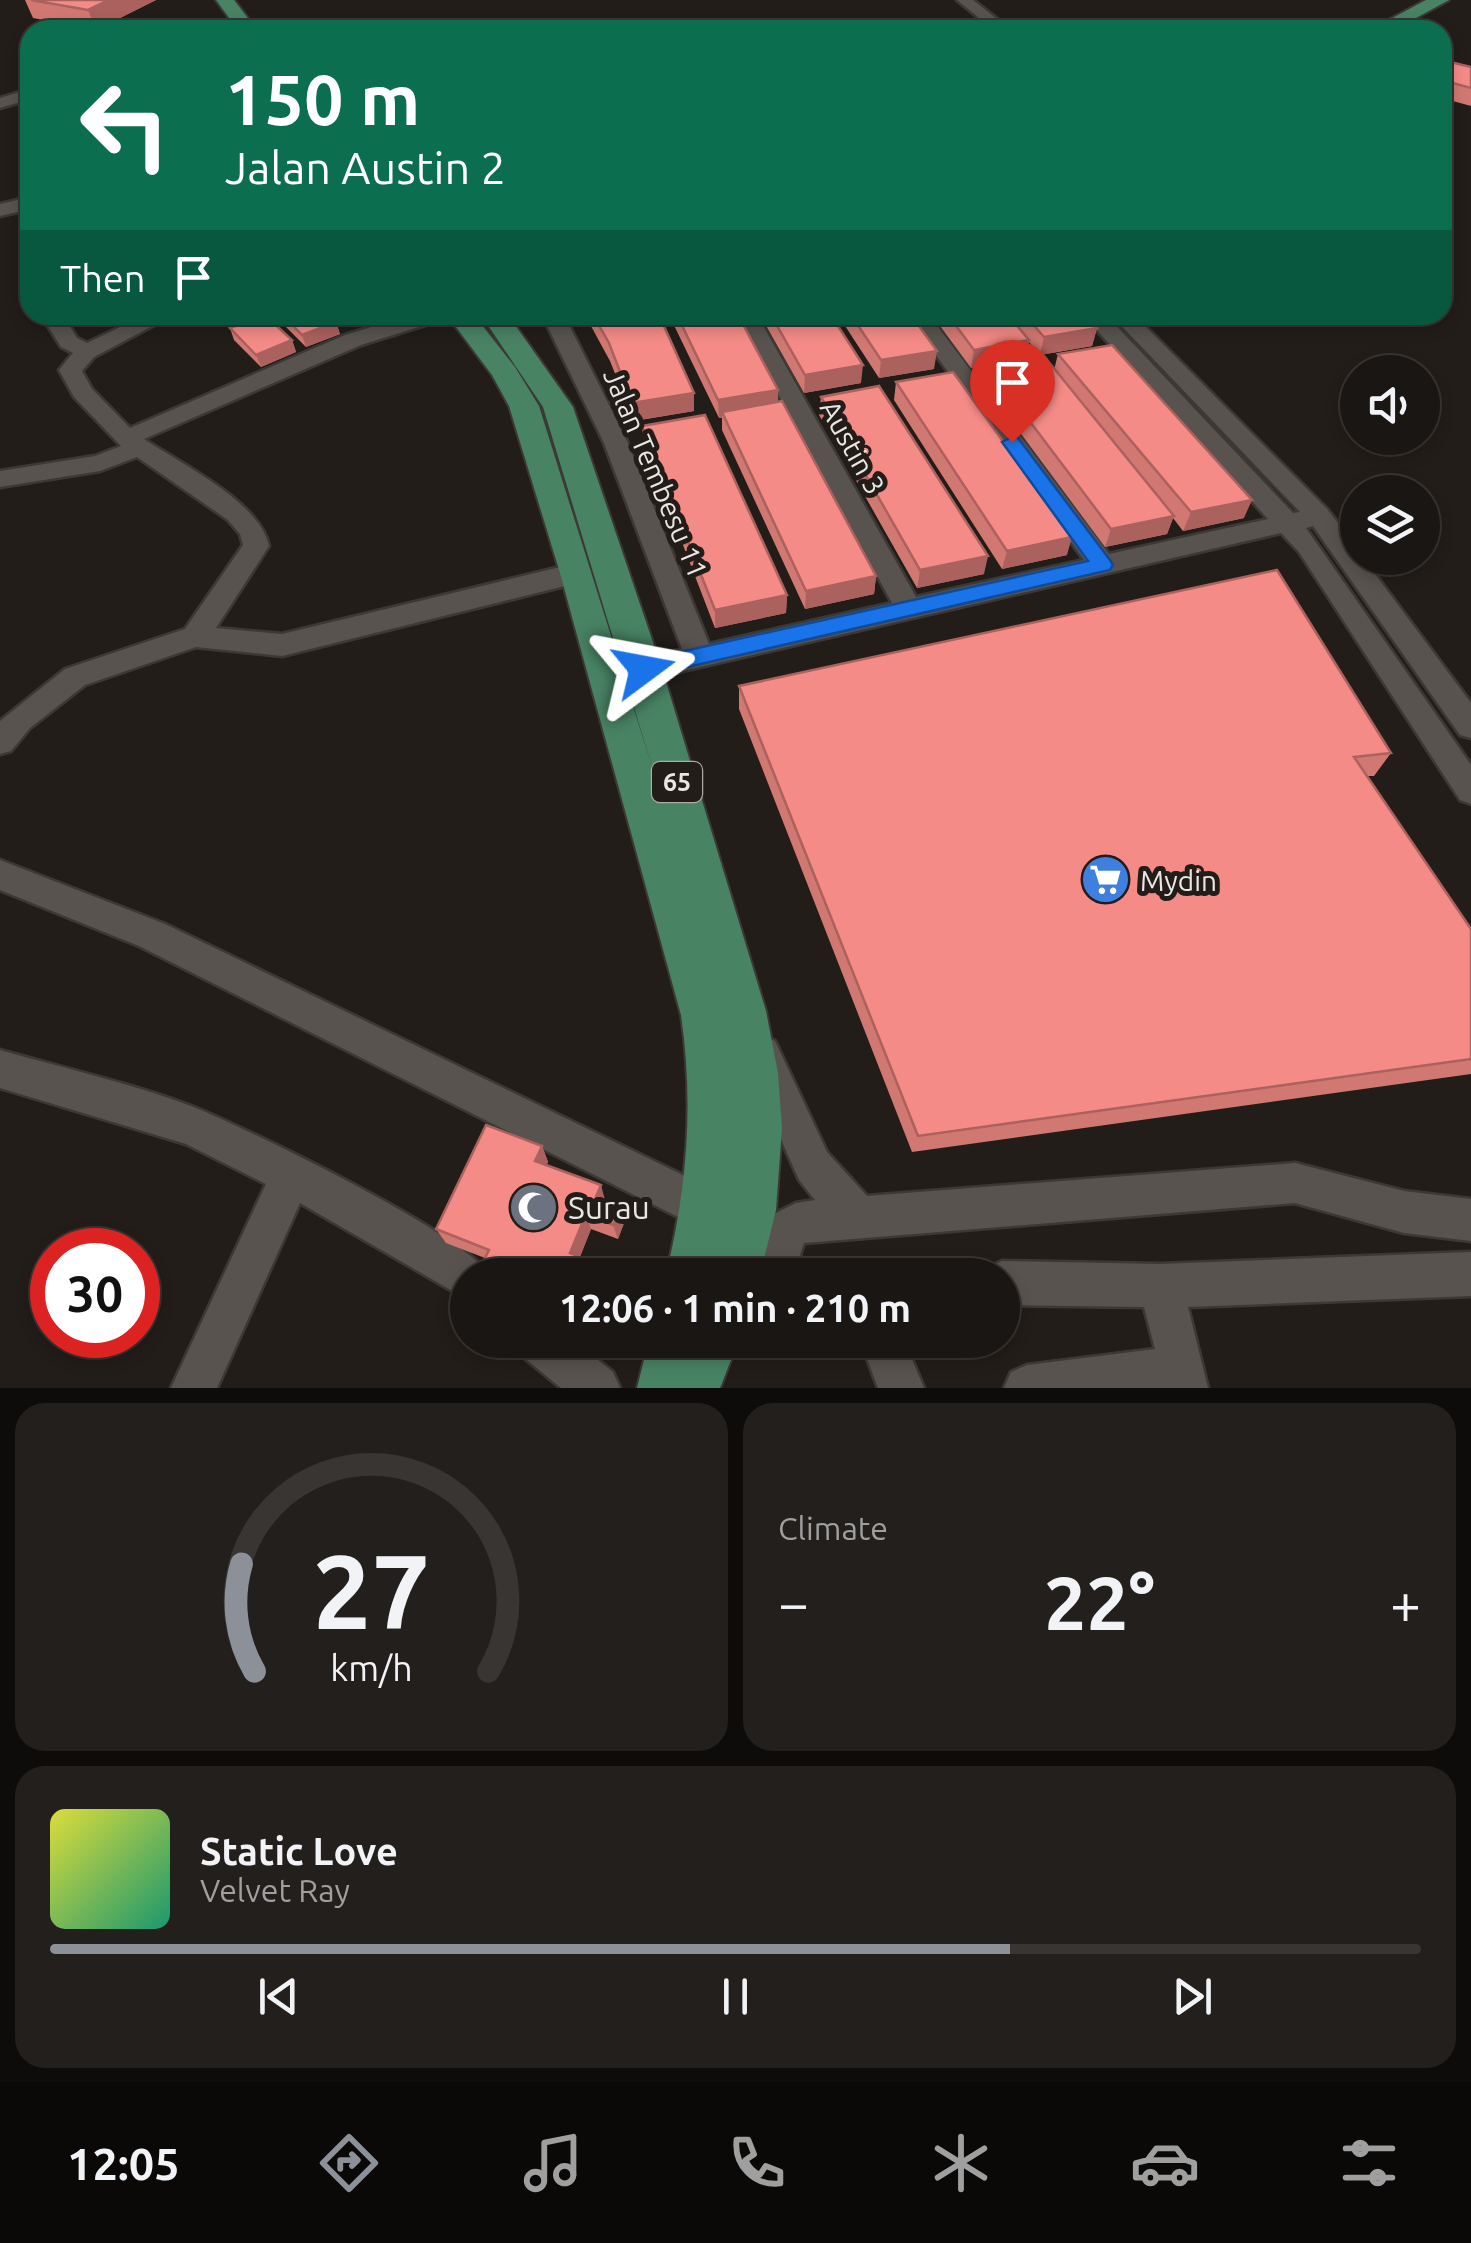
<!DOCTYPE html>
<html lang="en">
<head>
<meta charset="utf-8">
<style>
	body { margin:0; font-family:Ubuntu,sans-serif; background:#231f1c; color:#f1f3f6; height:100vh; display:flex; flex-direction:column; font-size:38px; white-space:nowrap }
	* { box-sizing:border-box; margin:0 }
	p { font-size:32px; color:#9f9fa0 }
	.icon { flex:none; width:55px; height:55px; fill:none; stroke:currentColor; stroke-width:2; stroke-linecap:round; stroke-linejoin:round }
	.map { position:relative; height:1388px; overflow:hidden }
	.side { display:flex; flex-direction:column; gap:15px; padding:15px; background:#0e0c0a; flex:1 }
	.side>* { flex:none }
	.top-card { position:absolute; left:20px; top:20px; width:1432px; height:305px; border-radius:30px; box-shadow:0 5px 15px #0003,0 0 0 2px #383533; background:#0b6e4f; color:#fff; overflow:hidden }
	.buttons { position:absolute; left:1340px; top:355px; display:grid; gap:20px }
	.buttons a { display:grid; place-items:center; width:100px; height:100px; border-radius:50%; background:#1a1613; box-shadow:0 5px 15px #0003,0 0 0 2px #383533; font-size:50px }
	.speed { position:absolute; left:30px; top:1228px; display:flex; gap:20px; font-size:50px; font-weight:700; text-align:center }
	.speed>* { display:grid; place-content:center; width:130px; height:130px; border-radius:50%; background:#1a1613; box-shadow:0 5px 15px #0003,0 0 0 2px #383533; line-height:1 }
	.speed .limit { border:15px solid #d22; background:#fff; color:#111 }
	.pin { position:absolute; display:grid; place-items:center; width:85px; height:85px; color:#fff; margin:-102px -42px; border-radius:50% 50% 50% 0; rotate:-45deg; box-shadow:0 0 10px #0007 }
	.pin .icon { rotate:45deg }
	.me { position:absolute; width:110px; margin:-55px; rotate:77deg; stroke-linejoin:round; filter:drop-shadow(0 0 8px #0008) }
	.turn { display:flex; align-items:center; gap:35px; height:210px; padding:0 40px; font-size:45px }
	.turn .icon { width:130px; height:130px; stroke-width:2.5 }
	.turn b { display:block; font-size:70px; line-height:85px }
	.then { display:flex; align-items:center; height:95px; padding:0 40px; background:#0003; gap:20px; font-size:38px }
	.big { font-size:75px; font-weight:700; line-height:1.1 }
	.side .card { flex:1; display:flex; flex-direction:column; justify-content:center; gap:15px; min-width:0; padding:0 35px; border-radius:30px; background:#231f1c }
	.side .dial { align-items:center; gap:0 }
	.dial svg { height:260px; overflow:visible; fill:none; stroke:#383533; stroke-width:7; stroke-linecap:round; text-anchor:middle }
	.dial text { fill:#f1f3f6; stroke:none }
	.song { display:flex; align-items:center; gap:30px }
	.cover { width:120px; height:120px; border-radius:15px; background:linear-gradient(135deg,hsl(60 70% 55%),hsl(160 70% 35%)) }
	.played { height:10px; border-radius:5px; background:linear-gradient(90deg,#8c9099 70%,#383533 70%) }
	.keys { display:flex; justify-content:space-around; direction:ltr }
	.heat { display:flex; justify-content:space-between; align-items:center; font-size:55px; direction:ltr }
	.side .tiles { flex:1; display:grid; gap:15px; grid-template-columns:1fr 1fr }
	.card:last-child { grid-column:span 2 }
	.trip { position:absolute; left:450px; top:1258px; width:570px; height:100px; border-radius:50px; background:#1a1613; box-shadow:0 5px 15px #0003,0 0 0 2px #383533; font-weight:700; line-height:100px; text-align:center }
	.tab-bar { display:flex; height:160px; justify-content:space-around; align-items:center; background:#0a0908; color:#9f9fa0 }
	.tab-bar .icon { width:70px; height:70px }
	.tab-bar .on { color:#8c9099 }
	.tab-bar b { font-size:45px; color:#f1f3f6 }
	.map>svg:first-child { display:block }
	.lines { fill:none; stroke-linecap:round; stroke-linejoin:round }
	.minor-casing { stroke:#3c3836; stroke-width:5 }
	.major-casing { stroke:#3c3836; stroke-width:4 }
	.minor { fill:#58534e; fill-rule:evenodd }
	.major { fill:#488364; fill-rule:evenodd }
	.wall { fill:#d27873 }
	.shaded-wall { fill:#ab615e }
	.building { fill:#f48b86; stroke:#ab615e; stroke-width:2.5 }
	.route { fill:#1a73e8; stroke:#114b97; stroke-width:2.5 }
	.labels { text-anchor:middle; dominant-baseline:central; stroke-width:10; stroke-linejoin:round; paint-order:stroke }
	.shield { fill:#221d19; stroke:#adaaa6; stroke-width:2.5 }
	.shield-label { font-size:25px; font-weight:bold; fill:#e9e6e3 }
	.street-label { font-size:28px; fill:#e9e6e3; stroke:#221d19 }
	.poi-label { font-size:28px; fill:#e9e6e3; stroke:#221d19; text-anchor:start }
	.near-poi-label { font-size:32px; fill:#e9e6e3; stroke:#221d19; text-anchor:start }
</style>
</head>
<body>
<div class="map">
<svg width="1471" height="1388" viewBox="0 0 1471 1388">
	<rect width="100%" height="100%" fill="#221d19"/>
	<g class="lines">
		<defs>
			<path id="minor" d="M957,0h16l38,30h-17z
				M30,89v10l-30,9v-10z
				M30,142v11l-8,-1v-8z
				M30,197v12l-30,7v-12z
				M41,315h22l14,23 10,5 58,-28h28l-79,42 -12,14 10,18 38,39 215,-93 66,-20h33l-3,5 -80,25 -217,94c37,25 116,63 125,107l-53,82 66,6 295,-71 10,3 4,7 -4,7 -10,3 -295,73 -86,-9 -111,38 -55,43 -19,23 -11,3v-33l65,-52 120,-40 58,-84 -3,-11 -12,-14 -91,-63 -37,14 -100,16v-16l95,-15 26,-10 -47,-49 -15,-27 14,-17 -12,-6z
				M542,315h22l64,128 81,201 183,-41 -157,-288h22l159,282 168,-37 -177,-245h22l180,239 159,-35 -185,-204h23l187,198 7,-1 -189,-197h23l194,195 30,39v9h5l108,145v35l-11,-3 -147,-209 -7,2 165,237v39l-11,-4 -161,-248 -18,-19 -637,147 -10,-3 -5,-8 5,-8 48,-12 -78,-206z
				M0,860l165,64 559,271 6,15 -6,15 -15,6 -15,-6 -555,-279 -139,-56z
				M762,1035l13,6 52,111 40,44 428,-33 109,28 67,8v42l-67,-8 -109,-30 -491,40 -4,12 11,20h-48l-6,-26 13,-33 26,-13 19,-3 -16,-20 -56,-126 6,-13z
				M0,1050c63,18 130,33 191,56 49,19 281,131 297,169h-20v25l-168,-97 -83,185h-46l95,-204 -80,-40 -186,-56z
				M1471,1252v44l-283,11 20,81h-204l7,-16 16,-7 128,-16 -11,-42 -142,-2v-30h-18l3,-7 15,-7 158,3z
				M516,1340h57l40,32 7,16h-59l-39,-32z
				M860,1340h44l20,48h-46z"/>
			<path id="major" d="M216,0h18l23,30h-19z
				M1426,0h23l-55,30h-24z
				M447,315h27l41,52 24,39 114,364 -110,-363 -62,-92h27l65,92 89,262 104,342 12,62 4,55 -6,82 -16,65h-94c21,-88 28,-170 15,-260l-121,-442 -51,-167 -17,-31z
				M649,1340h90l-19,48h-83z"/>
		</defs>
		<use href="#minor" class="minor-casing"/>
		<use href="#major" class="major-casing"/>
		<use href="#minor" class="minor"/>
		<use href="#major" class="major"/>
	</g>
	<path class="wall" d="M25,0h131l-60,30 -63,-12z
		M1442,60l29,7v39l-29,-8z
		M85,315h39l-24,11z
		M277,315h51l8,7 4,12 -34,13 -27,-27z
		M585,315h74l35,78v18l-60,10 -24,-60z
		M669,315h69l40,87 98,174 -2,18 -69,15 -83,-179v-12h-3z
		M760,315h71l30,68 -57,10z
		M838,315h73l23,54 -55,9z
		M932,315h153l12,13 -5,18 -52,9 -11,-13 -4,16 -54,10z
		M230,328l62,12 4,12 -35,15 -27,-27z
		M1058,354l186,164 -61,13 -10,-13 -6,16 -62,13 -121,-163 4,-18 66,4z
		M896,382l171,173 -65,14 -108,-169z
		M821,397l163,177 -67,14 -98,-173z
		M642,426l145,169 -1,18 -71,15 -71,-184z
		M739,686l652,67 -17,23h-7l104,153v145l-559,78 -173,-443z
		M542,1146l6,16 -2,3 59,35 -1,3 16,6 4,14 -6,16 -27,-10 -11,28 44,18h-143l-3,-3 7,-14 -39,-15 -10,-14z"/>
	<path class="shaded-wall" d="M109,0h47l-60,30 -8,-20z
		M95,315h29l-24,11z
		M363,315h37l-34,10z
		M336,322l4,12 -34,13 -4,-12z
		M1097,328l-5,18 -52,9 4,-18z
		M292,340l4,12 -35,15 -5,-12z
		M1029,340l-4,18 -54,10 3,-18z
		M937,351l-3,18 -55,9 2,-18z
		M863,365l-2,18 -57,10 1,-18z
		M778,390v18l-56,4v6h-3l-1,-18z
		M694,393v18l-60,10 -2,-18z
		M1252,500l-8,18 -61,13 8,-19z
		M1174,516l-7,18 -62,13 6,-18z
		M1072,537l-5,18 -65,14 5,-18z
		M988,556l-4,18 -67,14 3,-18z
		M876,576l-2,18 -69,15 1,-18z
		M787,595l-1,18 -71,15v-18z
		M542,1146l6,16 -7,14 -6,-15z
		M601,1185l4,15 -5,14 -5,-15z
		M620,1209l4,14 -6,16 -5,-14z
		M586,1214l5,15 -15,37 -6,-13z"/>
	<path class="building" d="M31,0h78l-21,10z
		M1442,60l29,7v21l-29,-8z
		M265,315l27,25 -36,15 -26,-27z
		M282,315h46l8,7 -34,13z
		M593,315h66l35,78 -62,10 -23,-60z
		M677,315h61l40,75 -60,10z
		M771,315h60l32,50 -58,10z
		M851,315h60l26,36 -56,9z
		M948,315h60l21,25 -55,10z
		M1025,315h60l12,13 -53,9z
		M1112,345l140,155 -61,12 -133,-158z
		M1044,356l130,160 -63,13 -123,-163z
		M953,372l119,165 -65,14 -111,-169z
		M879,386l109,170 -68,14 -99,-173z
		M782,401l94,175 -70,15 -84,-179z
		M705,415l82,180 -72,15 -73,-184z
		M1277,570l114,183 -37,4 117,172v130l-553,77 -179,-450z
		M486,1125l56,21 -7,15 66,24 -6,14 25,10 -7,16 -27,-11 -16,39 53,22h-137l-8,-3 11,-22 -53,-21z"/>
	<path class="route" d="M1012,437l6,1 92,122 3,5 -3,5 -466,107 -8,-2 -3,-6 3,-6 8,-3 444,-99 -86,-119z"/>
	<defs>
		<symbol id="supermarket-disc" viewBox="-11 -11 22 22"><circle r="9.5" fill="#3f7fe0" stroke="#221d19"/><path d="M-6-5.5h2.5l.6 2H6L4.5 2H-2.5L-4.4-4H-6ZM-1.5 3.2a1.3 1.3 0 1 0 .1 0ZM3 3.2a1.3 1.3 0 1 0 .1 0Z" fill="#fff"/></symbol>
		<symbol id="mosque-disc" viewBox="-11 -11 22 22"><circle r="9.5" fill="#6b7280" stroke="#221d19"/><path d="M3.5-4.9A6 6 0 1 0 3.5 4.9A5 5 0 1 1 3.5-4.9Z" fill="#fff"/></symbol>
	</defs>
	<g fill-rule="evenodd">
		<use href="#supermarket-disc" x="1078" y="852" width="55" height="55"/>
		<use href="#mosque-disc" x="506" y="1180" width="55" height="55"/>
	</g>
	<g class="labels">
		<rect class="shield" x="652" y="762" width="50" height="40" rx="8"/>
		<g class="shield-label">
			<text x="677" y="782">65</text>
		</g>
		<g class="street-label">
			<text transform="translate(853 447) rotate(61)">Austin 3</text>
			<text transform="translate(656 473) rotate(67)">Jalan Tembesu 11</text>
		</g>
		<g class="poi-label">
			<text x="1140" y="880">Mydin</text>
		</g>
		<g class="near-poi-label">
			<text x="568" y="1207">Surau</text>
		</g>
	</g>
</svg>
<div class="buttons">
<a><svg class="icon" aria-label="sound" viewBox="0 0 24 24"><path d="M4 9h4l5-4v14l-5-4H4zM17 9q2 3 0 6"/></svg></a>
<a><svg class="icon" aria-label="layers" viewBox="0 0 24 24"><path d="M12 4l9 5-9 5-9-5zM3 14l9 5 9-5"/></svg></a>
</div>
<div class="speed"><div class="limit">30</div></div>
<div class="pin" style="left:1012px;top:442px;background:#d93025"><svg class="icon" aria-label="arrive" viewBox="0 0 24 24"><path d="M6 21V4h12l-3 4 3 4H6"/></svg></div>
<svg class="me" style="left:644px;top:669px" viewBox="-20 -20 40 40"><path d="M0-17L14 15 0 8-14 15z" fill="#1a73e8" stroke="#fff" stroke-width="4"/></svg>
<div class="trip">12:06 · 1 min · 210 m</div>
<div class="top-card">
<div class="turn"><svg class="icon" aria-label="left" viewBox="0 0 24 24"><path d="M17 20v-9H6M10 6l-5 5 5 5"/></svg><div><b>150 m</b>Jalan Austin 2</div></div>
<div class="then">Then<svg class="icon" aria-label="arrive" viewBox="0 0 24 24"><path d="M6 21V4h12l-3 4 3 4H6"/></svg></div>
</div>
</div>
<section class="side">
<div class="tiles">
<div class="card dial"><svg viewBox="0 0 100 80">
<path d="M14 69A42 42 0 1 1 86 69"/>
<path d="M14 69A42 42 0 0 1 10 36" stroke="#8c9099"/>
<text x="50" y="56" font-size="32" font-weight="700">27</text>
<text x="50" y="72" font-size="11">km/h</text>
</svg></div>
<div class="card"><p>Climate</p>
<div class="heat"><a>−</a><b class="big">22°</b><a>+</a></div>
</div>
<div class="card">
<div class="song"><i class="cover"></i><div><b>Static Love</b><p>Velvet Ray</p></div></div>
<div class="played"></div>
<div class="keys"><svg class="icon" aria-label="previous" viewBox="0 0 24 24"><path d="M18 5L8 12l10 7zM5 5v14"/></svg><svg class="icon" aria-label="pause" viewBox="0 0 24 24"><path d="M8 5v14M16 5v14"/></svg><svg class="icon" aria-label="next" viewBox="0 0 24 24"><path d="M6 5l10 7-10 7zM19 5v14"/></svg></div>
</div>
</div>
</section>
<nav class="tab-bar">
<b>12:05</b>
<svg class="icon on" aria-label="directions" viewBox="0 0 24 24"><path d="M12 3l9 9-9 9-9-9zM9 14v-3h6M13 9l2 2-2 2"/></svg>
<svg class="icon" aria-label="music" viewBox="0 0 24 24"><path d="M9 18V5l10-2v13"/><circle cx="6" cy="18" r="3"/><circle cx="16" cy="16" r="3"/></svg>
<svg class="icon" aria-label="phone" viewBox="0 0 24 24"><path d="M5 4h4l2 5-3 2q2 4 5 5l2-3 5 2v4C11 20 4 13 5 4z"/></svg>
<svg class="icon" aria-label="climate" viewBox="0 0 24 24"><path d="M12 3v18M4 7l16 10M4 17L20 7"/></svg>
<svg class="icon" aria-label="car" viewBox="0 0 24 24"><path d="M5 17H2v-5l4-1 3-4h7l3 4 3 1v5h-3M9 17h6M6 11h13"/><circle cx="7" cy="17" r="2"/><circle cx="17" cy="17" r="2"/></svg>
<svg class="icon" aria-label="filters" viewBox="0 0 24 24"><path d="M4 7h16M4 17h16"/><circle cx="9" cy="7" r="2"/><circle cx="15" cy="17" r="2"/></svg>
</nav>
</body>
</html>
